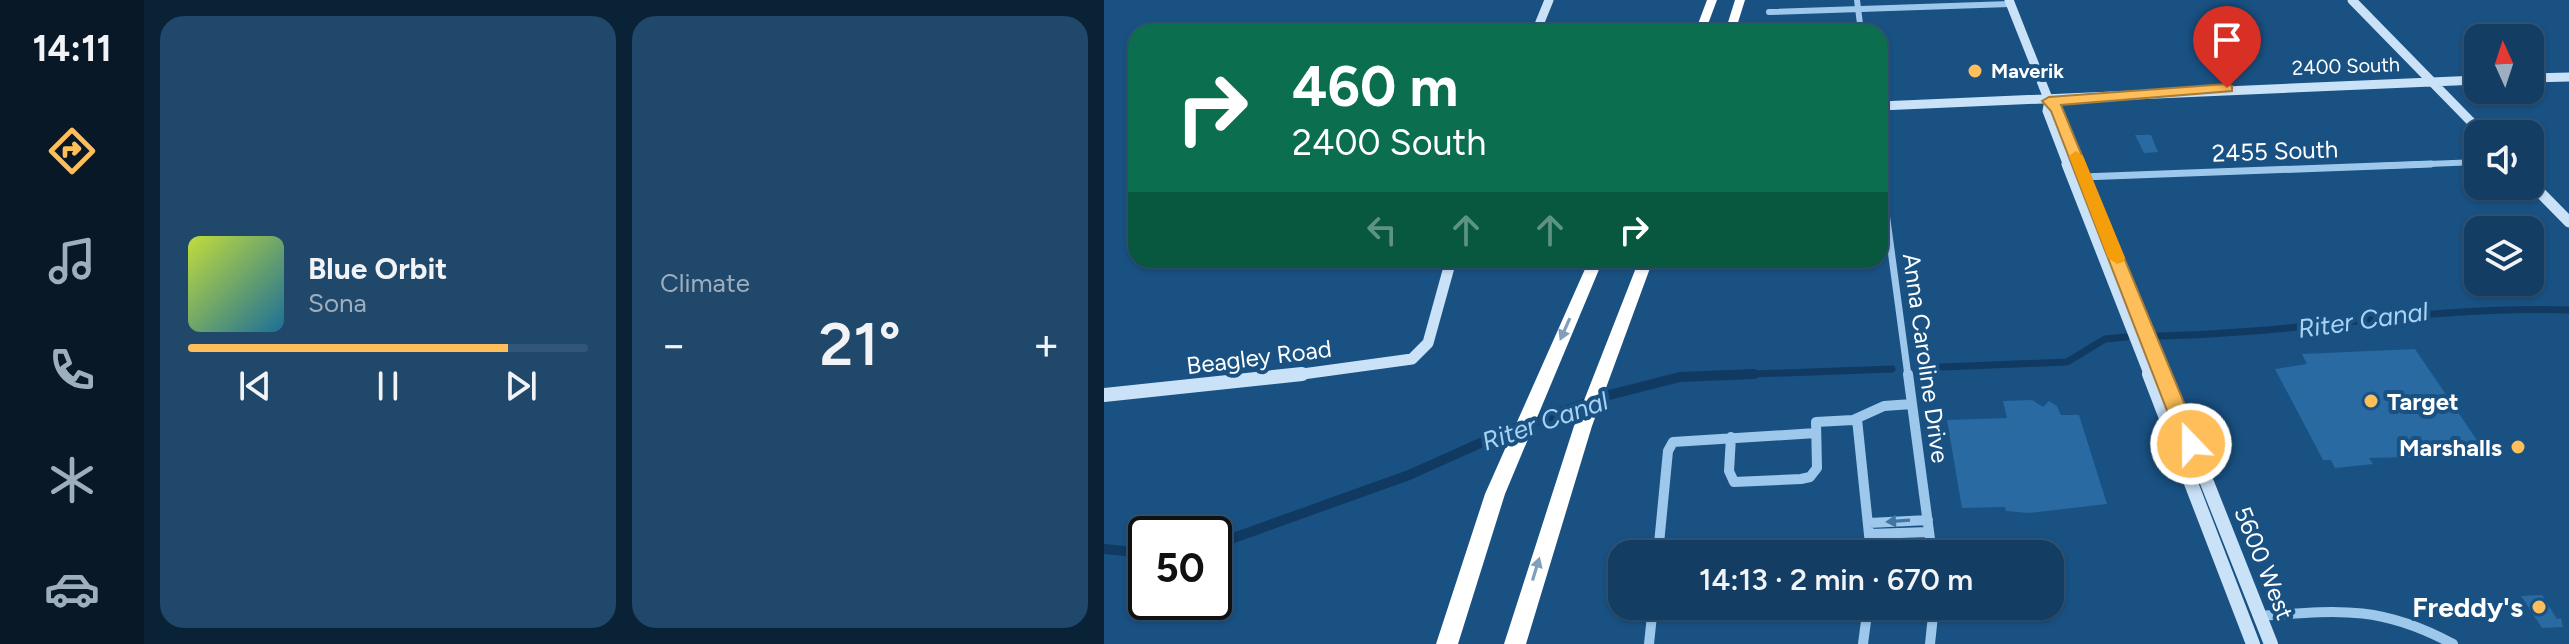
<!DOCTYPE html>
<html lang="en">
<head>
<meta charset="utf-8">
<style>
	body { margin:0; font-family:Figtree,sans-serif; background:#20486b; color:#f1f3f6; height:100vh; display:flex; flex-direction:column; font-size:30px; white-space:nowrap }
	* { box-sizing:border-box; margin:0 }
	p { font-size:26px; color:#9daebe }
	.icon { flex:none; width:44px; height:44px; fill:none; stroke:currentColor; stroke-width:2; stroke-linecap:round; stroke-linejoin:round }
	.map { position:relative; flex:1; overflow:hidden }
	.sheet { display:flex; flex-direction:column; gap:16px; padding:16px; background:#0a2236; width:960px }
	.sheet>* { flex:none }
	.banner { position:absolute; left:24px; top:24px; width:760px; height:244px; border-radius:24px; box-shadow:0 2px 6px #0004,0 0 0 2px #325677; background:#0b6e4f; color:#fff; overflow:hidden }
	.needle { width:52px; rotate:357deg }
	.controls { position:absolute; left:1360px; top:24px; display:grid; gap:16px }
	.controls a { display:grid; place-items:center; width:80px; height:80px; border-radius:16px; background:#133d62; box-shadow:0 2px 6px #0004,0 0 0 2px #325677; font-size:40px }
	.speed { position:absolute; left:24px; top:516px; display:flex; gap:16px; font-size:40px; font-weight:700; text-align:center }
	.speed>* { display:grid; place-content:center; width:104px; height:104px; border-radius:50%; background:#133d62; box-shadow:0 2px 6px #0004,0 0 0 2px #325677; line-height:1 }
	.speed .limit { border:4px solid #111; border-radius:12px; background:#fff; color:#111 }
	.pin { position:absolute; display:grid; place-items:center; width:68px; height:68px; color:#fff; margin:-82px -34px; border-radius:50% 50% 50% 0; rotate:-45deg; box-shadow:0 0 8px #0007 }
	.pin .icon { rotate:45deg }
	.me { position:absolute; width:88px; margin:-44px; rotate:338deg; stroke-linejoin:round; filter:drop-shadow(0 0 6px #0008) }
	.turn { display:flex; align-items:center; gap:28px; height:168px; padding:0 32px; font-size:36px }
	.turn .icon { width:104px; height:104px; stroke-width:2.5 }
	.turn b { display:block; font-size:56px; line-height:68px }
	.lanes { display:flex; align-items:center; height:76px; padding:0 32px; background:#0003; justify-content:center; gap:40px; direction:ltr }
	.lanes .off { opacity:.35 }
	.big { font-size:60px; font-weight:600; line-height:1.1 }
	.sheet .tile { flex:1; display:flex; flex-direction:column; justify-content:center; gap:12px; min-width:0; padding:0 28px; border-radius:24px; background:#20486b }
	.song { display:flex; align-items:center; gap:24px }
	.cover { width:96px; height:96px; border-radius:12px; background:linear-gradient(135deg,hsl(70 70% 55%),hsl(200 70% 35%)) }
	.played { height:8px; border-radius:4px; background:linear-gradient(90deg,#febe59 80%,#325677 80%) }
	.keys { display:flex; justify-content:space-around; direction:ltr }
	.heat { display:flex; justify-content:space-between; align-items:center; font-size:44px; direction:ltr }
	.sheet .tiles { flex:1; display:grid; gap:16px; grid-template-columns:repeat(2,1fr) }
	.trip { position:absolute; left:504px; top:540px; width:456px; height:80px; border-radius:24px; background:#133d62; box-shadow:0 2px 6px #0004,0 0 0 2px #325677; font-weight:600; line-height:80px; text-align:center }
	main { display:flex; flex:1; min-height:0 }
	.tabs { display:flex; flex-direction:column; width:144px; justify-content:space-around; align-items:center; background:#081827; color:#9daebe }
	.tabs .icon { width:56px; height:56px }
	.tabs .active { color:#febe59 }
	.tabs b { font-size:36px; color:#f1f3f6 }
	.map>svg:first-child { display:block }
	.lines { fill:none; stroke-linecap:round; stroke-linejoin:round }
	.canal-far1 { stroke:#103a61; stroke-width:7 }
	.canal { stroke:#103a61; stroke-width:10 }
	.building { fill:#286aa1 }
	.street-far2 { stroke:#9ec8eb; stroke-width:6 }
	.street-far1 { stroke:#9ec8eb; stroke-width:7 }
	.street { stroke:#9ec8eb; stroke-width:10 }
	.secondary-far2 { stroke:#cae2f8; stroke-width:9 }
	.secondary-far1 { stroke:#cae2f8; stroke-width:11 }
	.secondary { stroke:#cae2f8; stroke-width:14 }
	.highway { fill:#fff; fill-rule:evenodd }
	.oneway { fill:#809fbb }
	.oneway2 { fill:#4175a2 }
	.route { fill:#febe59; stroke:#a57c3a; stroke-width:2 }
	.slow { fill:#f59e0b }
	.poi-dot { fill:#febe59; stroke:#195183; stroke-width:3 }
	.labels { text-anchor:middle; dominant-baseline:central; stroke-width:8; stroke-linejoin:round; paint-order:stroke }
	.far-street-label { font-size:20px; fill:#fff; stroke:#195183 }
	.far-poi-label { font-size:20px; font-weight:bold; fill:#fff; stroke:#195183; text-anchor:start }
	.street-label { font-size:24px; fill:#fff; stroke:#195183 }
	.poi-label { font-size:24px; font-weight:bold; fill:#fff; stroke:#195183; text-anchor:start }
	.water-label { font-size:26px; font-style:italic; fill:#a9d2f3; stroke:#195183 }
	.near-poi-label { font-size:28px; font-weight:bold; fill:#fff; stroke:#195183; text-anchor:end }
</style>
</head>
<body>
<main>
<nav class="tabs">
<b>14:11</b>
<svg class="icon active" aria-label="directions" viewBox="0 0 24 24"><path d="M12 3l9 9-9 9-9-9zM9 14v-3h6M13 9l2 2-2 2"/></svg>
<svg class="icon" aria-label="music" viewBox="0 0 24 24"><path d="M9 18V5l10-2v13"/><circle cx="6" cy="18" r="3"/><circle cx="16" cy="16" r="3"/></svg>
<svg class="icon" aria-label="phone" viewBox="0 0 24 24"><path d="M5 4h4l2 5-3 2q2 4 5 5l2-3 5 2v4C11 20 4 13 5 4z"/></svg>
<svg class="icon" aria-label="climate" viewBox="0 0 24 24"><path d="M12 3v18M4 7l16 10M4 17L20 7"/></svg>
<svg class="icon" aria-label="car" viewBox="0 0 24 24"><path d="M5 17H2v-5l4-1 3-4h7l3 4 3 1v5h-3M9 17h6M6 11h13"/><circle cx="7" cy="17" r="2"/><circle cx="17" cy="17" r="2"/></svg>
</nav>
<section class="sheet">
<div class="tiles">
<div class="tile">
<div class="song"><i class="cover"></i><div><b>Blue Orbit</b><p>Sona</p></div></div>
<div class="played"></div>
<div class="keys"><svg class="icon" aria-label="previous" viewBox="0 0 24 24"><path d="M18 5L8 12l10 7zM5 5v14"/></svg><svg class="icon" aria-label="pause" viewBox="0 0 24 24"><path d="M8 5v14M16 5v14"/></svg><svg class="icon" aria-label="next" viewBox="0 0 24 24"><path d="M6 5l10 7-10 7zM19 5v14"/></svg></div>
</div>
<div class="tile"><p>Climate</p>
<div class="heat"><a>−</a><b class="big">21°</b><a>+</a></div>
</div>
</div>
</section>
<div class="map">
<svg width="1465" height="644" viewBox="0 0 1465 644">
	<rect width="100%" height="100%" fill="#195183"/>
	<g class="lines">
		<path class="canal-far1" d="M1054,336c138,-2 273,-31 411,-26
			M815,368l148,-6 38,-23 21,-2
			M597,376l191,-7"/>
		<path class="canal" d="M110,545l195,-70 96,-43 104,-37 71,-18 74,-3
			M0,549l42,4"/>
	</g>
	<path class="building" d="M1031,135h16l7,17 -14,1z
		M1311,349l72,106 -118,3 4,6 -38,4 -4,-8h-8l-48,-91 32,-5 -5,-10z
		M928,400l11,7 6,-6 8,5 4,9h18l28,89 -78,9 -23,-2 -1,-4 -43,1 -15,-88 60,-2 -4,-17z
		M1438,595l15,24 4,-1 2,9 -21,1 -21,-32z"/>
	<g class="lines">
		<path class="street-far2" d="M753,0l4,32
			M665,12l241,-8
			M1274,166l100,-4"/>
		<path class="street-far1" d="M776,168l28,208
			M978,177l349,-13"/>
		<path class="street" d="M804,374l24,180
			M753,419l14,135
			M627,437l-2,34 5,11 67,-3 9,-2 7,-9 -1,-46 37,-2 31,-14 28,-2
			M765,523l59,-3
			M766,534l59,-2
			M554,554l10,-103 5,-9 143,-9
			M1156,616c79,-6 121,-11 193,28
			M545,644l4,-38
			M759,644l5,-38
			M826,644l4,-38"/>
		<path class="secondary-far2" d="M905,0l40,101 -2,10 21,55
			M1248,0l131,134
			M432,32l13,-32
			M1426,78l39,-1
			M945,101l9,8 23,57
			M776,106l598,-26"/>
		<path class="secondary-far1" d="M963,164l83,212
			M976,164l84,212
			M1426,182l39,40
			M184,376l124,-17 16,-16 23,-83"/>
		<path class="secondary" d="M1045,374l104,270
			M1060,374l107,270
			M0,395l198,-21"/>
		<path class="highway" d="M603,0h10l-12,32h-10z
			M631,0h10l-10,32h-10z
			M485,260h14l-98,234 -47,150h-22l49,-150z
			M535,260h14l-61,166 -66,218h-22l70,-218z"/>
	</g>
	<defs><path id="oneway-solid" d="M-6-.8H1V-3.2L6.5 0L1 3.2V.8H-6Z" transform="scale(2)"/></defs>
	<g class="oneway">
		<use href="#oneway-solid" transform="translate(461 329) rotate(114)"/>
		<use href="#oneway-solid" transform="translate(432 569) rotate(-73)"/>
	</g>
	<use class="oneway2" href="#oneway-solid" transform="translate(794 521) rotate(176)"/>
	<path class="route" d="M1123,84l5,2v5l-171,14 140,339 -10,8 -11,-8 -129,-333 -9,-10 7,-4z"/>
	<path class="slow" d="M972,151l7,5 42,102 -2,4 -6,2 -9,-6 -39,-102z"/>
	<g class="poi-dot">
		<circle cx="871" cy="71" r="8"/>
		<circle cx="1267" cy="401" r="8"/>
		<circle cx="1414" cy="447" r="8"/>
		<circle cx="1435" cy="607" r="8"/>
	</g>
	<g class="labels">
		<g class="far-street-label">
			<text transform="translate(1242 66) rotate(-2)">2400 South</text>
		</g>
		<g class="far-poi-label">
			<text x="887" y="71">Maverik</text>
		</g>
		<g class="street-label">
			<text transform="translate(1171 151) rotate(-2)">2455 South</text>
			<text transform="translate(155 357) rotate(-7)">Beagley Road</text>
			<text transform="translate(822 358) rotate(82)">Anna Caroline Drive</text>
			<text transform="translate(1160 563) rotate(68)">5600 West</text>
		</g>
		<g class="poi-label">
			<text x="1283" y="401">Target</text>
			<text x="1398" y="447" text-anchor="end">Marshalls</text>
		</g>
		<g class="water-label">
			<text transform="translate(1259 320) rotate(-8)">Riter Canal</text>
			<text transform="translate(441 421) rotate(-19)">Riter Canal</text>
		</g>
		<g class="near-poi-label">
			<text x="1419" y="607">Freddy's</text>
		</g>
	</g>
</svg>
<div class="controls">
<a><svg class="needle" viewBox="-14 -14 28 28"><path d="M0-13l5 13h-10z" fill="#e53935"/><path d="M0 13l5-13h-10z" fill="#9daebe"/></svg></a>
<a><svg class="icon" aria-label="sound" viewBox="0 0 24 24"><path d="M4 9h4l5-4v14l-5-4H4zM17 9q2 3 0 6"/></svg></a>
<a><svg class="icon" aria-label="layers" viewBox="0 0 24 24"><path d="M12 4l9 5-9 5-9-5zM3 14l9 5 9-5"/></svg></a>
</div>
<div class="speed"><div class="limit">50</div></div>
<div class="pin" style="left:1123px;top:88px;background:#d93025"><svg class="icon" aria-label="arrive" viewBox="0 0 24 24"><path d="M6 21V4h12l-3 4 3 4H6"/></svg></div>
<svg class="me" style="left:1087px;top:444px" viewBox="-20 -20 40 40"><circle r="17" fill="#febe59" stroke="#fff" stroke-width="3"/><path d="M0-11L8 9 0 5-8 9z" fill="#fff"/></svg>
<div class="trip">14:13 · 2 min · 670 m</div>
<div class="banner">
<div class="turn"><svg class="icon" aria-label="right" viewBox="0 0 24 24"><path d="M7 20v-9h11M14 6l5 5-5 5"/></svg><div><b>460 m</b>2400 South</div></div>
<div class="lanes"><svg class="icon off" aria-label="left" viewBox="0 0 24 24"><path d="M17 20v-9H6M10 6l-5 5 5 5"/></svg><svg class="icon off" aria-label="ahead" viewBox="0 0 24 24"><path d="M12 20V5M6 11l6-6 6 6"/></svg><svg class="icon off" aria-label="ahead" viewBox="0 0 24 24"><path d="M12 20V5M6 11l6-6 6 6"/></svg><svg class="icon" aria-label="right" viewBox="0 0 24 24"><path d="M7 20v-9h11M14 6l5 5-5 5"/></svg></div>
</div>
</div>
</main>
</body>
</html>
